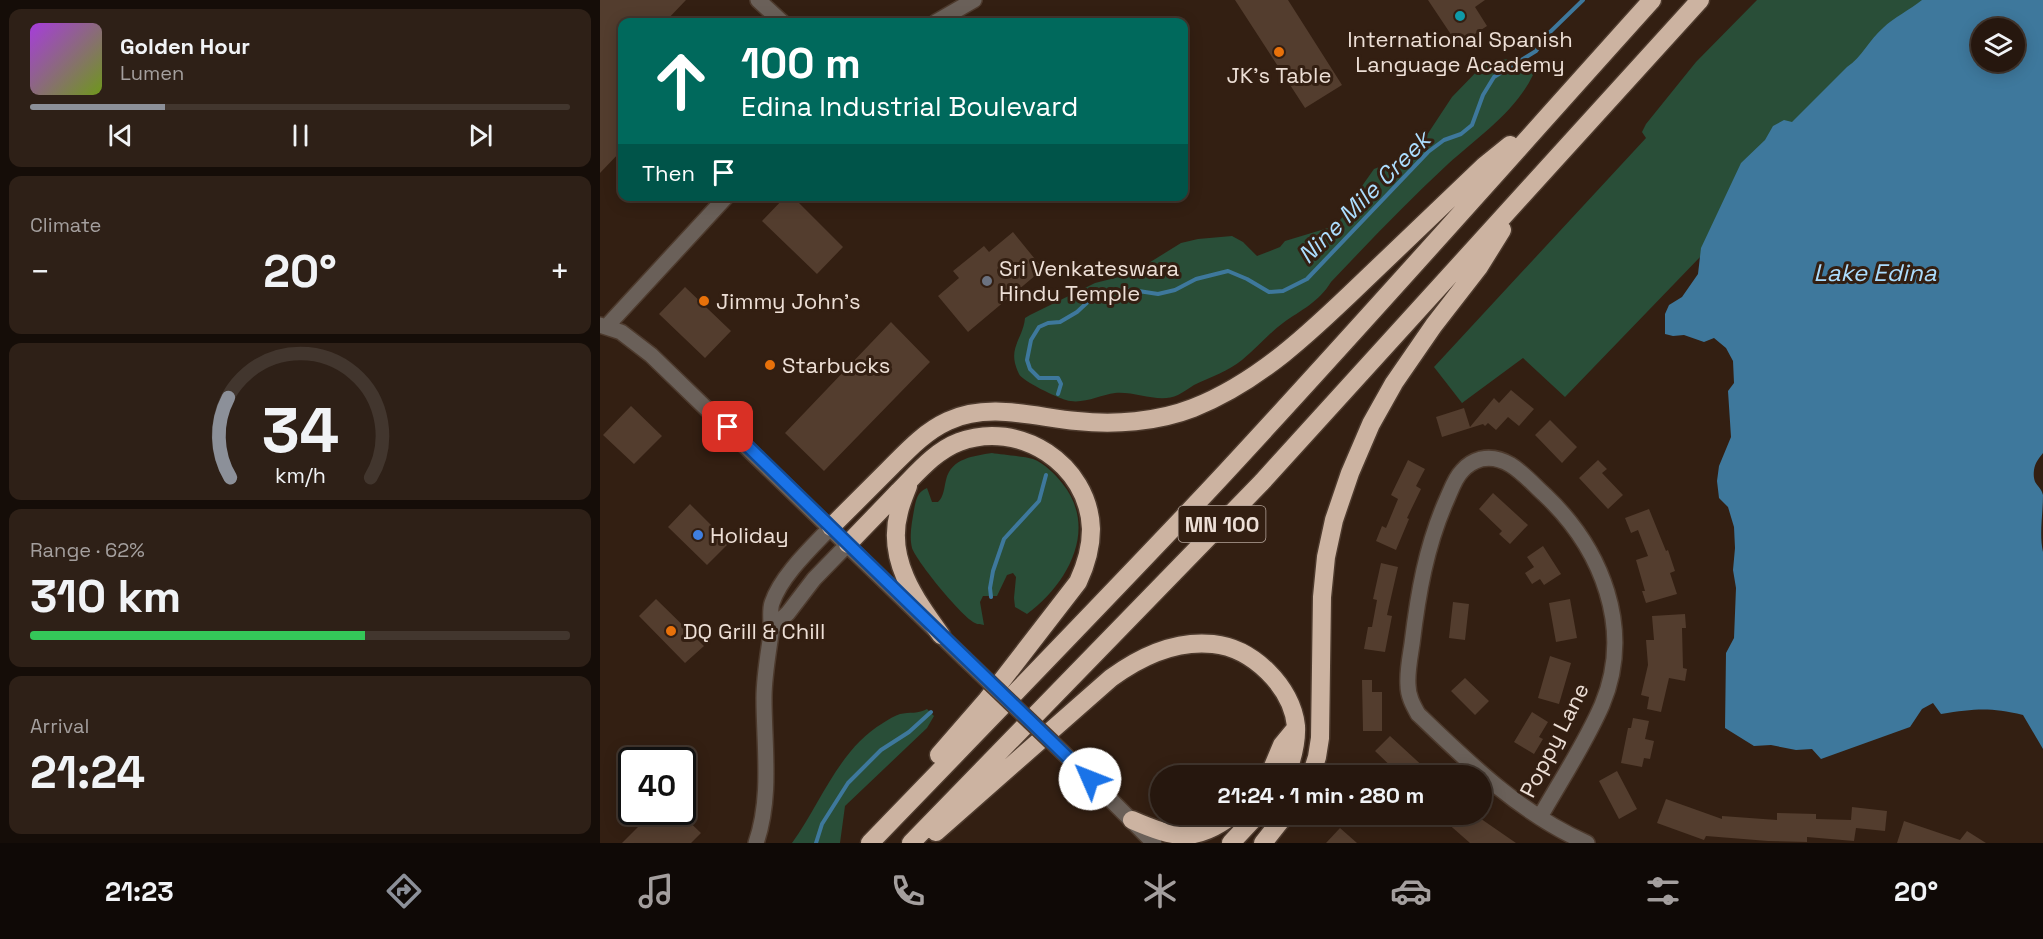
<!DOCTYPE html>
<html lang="en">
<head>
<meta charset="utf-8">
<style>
	body { margin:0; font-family:"Space Grotesk",sans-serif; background:#2e2017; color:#f1f3f6; height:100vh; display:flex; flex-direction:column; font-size:22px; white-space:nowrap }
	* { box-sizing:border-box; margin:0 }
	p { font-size:20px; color:#a49f9e }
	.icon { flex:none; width:33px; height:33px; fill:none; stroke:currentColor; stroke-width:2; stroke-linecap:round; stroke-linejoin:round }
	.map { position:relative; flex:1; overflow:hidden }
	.side { display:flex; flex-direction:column; gap:9px; padding:9px; background:#150d08; width:600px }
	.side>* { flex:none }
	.top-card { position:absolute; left:18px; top:18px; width:570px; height:183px; border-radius:12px; box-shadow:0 3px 15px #0003,0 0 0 2px #42362e; background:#00695c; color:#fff; overflow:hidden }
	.controls { position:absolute; left:1371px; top:18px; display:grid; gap:12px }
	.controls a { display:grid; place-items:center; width:54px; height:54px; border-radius:50%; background:#26170e; box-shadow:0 3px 15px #0003,0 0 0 2px #42362e; font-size:30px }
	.speed { position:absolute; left:18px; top:747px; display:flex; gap:12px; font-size:30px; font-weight:700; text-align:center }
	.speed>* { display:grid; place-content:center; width:78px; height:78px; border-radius:50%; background:#26170e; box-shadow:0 3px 15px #0003,0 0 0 2px #42362e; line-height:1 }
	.speed .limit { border:3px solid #111; border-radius:9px; background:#fff; color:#111 }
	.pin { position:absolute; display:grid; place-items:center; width:51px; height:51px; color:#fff; margin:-26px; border-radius:12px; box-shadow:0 3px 9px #0006 }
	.me { position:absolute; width:66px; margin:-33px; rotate:314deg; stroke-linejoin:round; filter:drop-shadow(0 0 4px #0008) }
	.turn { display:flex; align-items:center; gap:21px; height:126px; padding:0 24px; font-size:27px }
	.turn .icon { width:78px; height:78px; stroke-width:2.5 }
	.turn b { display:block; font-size:42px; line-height:51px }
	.then { display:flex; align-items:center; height:57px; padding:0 24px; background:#0003; gap:12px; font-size:22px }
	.big { font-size:45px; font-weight:700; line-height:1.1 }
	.side .card { flex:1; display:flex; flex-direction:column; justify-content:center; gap:9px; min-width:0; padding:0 21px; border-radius:12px; background:#2e2017 }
	.side .dial { align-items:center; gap:0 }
	.dial svg { height:156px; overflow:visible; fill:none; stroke:#42362e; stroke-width:7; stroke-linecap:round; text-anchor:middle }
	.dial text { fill:#f1f3f6; stroke:none }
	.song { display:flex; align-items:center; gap:18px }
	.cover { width:72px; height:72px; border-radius:9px; background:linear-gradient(135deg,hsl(280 70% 55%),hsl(80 70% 35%)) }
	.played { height:6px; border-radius:3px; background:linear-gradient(90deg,#8c9099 25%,#42362e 25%) }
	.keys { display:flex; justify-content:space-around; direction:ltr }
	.heat { display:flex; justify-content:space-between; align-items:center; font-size:33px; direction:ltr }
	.charge { height:9px; border-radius:4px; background:linear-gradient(90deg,#34c759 62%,#42362e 0) }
	.trip { position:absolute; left:550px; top:765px; width:342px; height:60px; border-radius:30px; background:#26170e; box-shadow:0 3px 15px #0003,0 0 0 2px #42362e; font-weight:700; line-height:60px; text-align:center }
	.tabs { display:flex; height:96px; justify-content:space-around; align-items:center; background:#0f0906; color:#a49f9e }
	.tabs .icon { width:42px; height:42px }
	.tabs .active { color:#8c9099 }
	.tabs b { font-size:27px; color:#f1f3f6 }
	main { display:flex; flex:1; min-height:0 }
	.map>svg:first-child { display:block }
	.green { fill:#294e38 }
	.water { fill:#3e789c; fill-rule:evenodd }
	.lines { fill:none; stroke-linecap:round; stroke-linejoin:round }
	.stream { stroke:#3e789c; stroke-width:4 }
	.building { fill:#533d2e }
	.minor-casing { stroke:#4d3a2d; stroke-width:18 }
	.highway-casing { stroke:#4d3a2d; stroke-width:21 }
	.minor { stroke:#6a6059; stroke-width:15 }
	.highway { stroke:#ccb3a1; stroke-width:18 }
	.minor-bridge-casing { stroke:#4d3a2d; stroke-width:18; stroke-linecap:butt }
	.minor-bridge { stroke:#6a6059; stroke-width:15 }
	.route-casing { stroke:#114b97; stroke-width:15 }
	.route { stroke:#1a73e8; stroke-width:10 }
	.culture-dot { fill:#0f9aa8; stroke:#331f12; stroke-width:2 }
	.food-dot { fill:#e8710a; stroke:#331f12; stroke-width:2 }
	.worship-dot { fill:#6b7280; stroke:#331f12; stroke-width:2 }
	.shop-dot { fill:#3f7fe0; stroke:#331f12; stroke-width:2 }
	.labels { text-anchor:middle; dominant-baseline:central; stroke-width:6; stroke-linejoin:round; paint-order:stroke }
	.shield { fill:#331f12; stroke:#b5a59b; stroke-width:1.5 }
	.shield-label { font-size:21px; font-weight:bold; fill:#eddfd6 }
	.poi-label { font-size:22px; fill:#eddfd6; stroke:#331f12; text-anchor:start }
	.street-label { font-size:22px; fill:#eddfd6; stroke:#331f12 }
	.water-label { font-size:24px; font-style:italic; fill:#acddfe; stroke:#331f12 }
</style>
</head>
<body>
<main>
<section class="side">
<div class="card">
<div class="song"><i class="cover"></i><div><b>Golden Hour</b><p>Lumen</p></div></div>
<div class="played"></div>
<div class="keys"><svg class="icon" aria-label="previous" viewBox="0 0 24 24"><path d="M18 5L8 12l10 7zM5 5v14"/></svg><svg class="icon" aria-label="pause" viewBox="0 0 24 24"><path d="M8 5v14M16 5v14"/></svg><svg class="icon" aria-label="next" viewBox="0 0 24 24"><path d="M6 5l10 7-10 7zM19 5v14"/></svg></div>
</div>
<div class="card"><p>Climate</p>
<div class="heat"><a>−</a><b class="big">20°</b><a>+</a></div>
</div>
<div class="card dial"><svg viewBox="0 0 100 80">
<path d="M14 69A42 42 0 1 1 86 69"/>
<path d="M14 69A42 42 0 0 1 13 28" stroke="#8c9099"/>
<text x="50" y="56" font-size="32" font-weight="700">34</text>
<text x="50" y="72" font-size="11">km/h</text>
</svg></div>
<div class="card"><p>Range · 62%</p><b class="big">310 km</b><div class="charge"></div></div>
<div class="card"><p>Arrival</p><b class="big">21:24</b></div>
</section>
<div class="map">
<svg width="1443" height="843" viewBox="0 0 1443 843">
	<rect width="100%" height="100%" fill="#331f12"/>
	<path class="green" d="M1157,0h191l-383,397 -42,-39 -61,45 -28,-36 212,-229 -4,-6 4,-8 50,-62z
		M911,59l18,10 4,6c-18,37 -55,62 -85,89 -41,38 -79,78 -117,118 -12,20 -30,28 -48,41 -15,11 -26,25 -41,37 -14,11 -31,17 -48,25 -5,3 -10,7 -16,10 -19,9 -42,-4 -63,-2 -15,2 -33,12 -49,7 -8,-2 -44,-19 -47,-26 -13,-26 4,-34 6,-56l5,-3 65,-32 36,-9 50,-31 17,-4 34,-3 11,6 14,14 23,-9 5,-6 43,-13 12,-8 15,-17 2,-10 17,-24 25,-10 26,-21 27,-41 32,-33 13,-4z
		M392,453c11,2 32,3 41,6 11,4 22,15 29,24 37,45 6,101 -35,131l-12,-7 -1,-9 2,-21 -3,-4 -6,2 -10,21h-14l-3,6 4,23c-3,-1 -6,0 -9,-2 -13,-6 -58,-61 -63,-75 -3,-12 0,-26 2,-38 2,-10 3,-18 13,-22l5,14h6c6,-6 6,-14 8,-22 5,-22 28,-24 46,-27z
		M327,709l7,7 -7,12 -82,78 -5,37h-48c29,-40 47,-94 91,-120 6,-4 11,-7 17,-9 9,-2 19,0 27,-5z"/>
	<path class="water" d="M1322,0h121v453c-4,5 -8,10 -9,17 -2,16 7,15 9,25 0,19 -4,39 0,57v197l-20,-34c-34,-8 -48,-6 -82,-1l-8,-11 -11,6 -12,18 -89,32 -9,-10 -16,1 -25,-5 -17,1 -29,-18 1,-75 8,-15 2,-50 -3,-18 2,-22 -1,-21 -6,-20 -9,-9 -2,-17 2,-15 12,-29 -3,-46 6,-8 -1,-22 -7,-13 -12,-10 -10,4 -20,-7 -11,1 -8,-2v-20l4,-9 13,-8 16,-23 3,-26 40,-85 24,-23 8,-14 11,-6 8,2 55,-55c15,-10 22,-27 36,-39 11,-11 27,-18 39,-28zM1382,28h32v34h-32z"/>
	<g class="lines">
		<path class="stream" d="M458,394l3,-10 -3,-6h-19l-9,-9 -3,-9 4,-20 8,-13 9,-4 12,-1 17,-10 15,-14 18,-6 22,-2 26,4 17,-4 21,-11 32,-8 19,8 22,13 14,-1 24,-12 121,-127 16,-12 17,-6 11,-9 11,-30 11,-18 42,-26 11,-16 36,-35
			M391,597l-1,-9 3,-17 11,-32 35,-38 7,-26
			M216,843l6,-19 26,-41 33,-33 28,-18 22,-20"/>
	</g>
	<path class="building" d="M0,0h86l-21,22h-43v45l-4,5 4,4v74l-22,23z
		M635,0h53l54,85 -37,23z
		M828,0h57l-10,7 12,19 -29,19z
		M186,196h6l51,51 -26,27 -55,-53z
		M413,232l30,37 -75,63 -30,-36 21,-18 -6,-7 31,-25 5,6z
		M85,287l46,44 -26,27 -46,-44z
		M291,322l39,40 -106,109 -39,-38z
		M911,390l23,19 -15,17 -11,-9 -12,13 -8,-7 -3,3 -2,-2 -41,13 -6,-20 28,-9 6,19 24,-29 5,5z
		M31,406l31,30 -28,28 -31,-29z
		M950,420l27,27 -15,16 -27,-28z
		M808,460l17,9 -9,17 5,3 -14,29 2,1 -13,31 -20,-9 6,-15 4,2 12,-29 -7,-4z
		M998,460l9,9 -5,4 21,22 -15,14 -29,-31z
		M893,493l35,32 -18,19 -11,-10 3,-3 -23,-22z
		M90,504l39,39 -22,22 -39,-38z
		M1049,509l17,42 2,-1 7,21 -5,2 7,21 -31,9 -4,-12h3l-9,-31 12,-4 -10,-26 -7,3 -6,-15z
		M943,546l18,28 -17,11 -4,-6 -8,5 -7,-11 9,-6 -7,-10z
		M781,563l17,4 -11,48 5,1 -7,36 -21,-3 4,-22h4l5,-27 -4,-1z
		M56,599l48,47 -19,17 -46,-47z
		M970,599l7,39 -21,4 -7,-39z
		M853,602l16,2 -4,36 -16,-2z
		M1085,614l1,14h-4l1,40 4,1 -2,12 -16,-3 -8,34 -14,-3 2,-12 -8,-2 7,-30 -2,-25h8l-2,-24z
		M950,656l21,7 -12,41 -21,-6z
		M865,678l24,23 -14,14 -24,-24z
		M762,680h10v12h10v39h-19z
		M932,712l16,10 -9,15 4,2 -9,15 -20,-12z
		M1033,718l16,3 -4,18 9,2 -4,18 -6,-1 -2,9 -21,-4 7,-35h3z
		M790,736l37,34 -4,6h-22l-26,-25z
		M1017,771l20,38 -18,10 -20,-38z
		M1066,799l56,20v-3l55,4v-7l39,1v5l35,1 1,-13 35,4 -2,20 -29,-3 -2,13 -47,-4v5l-39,-1 -62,-5 -2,4 -47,-17z
		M53,812h26l22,21 -10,10h-69z
		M837,814h37l42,29h-46z
		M1304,821l56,19 7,-9 19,12h-89z
		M740,828l17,15h-31z"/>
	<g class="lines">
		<defs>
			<path id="minor" d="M158,0l24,22
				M336,22l38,-22
				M0,325l21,7 30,23 313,303
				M7,326l120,-130
				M172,628l16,-15 26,-34 34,-35
				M476,765l78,78
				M940,817c21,-37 45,-73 62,-112 32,-76 0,-156 -57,-210 -18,-16 -37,-42 -64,-36 -7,2 -14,6 -19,12 -7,7 -11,19 -15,28 -21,47 -29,95 -35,145 -2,13 -5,28 -4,41 0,11 5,20 10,29 52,50 103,100 169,129
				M156,843c16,-46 8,-97 8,-145 0,-21 4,-43 7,-64 1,-10 -2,-22 1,-31 9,-27 39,-55 59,-76"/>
			<path id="highway" d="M308,486c-3,8 -7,17 -9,26 -13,47 16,87 42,123
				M231,527c19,-19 38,-38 57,-57 19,-19 36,-38 60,-49 41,-19 86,-4 129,0 37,4 80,1 116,-13 69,-27 124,-82 177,-133 38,-36 76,-73 114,-109l26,-21
				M248,544c17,-18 34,-35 51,-53 18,-18 36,-40 60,-49 60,-23 130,22 132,87 0,19 -5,36 -13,53l-92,119 -47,54
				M669,776l13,-31 14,-17
				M711,776l6,-19 3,-19 2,-141 4,-40 8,-37 16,-47 21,-49 23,-41 40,-58 45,-58 23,-37
				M532,820c44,19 63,23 102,-6
				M336,832l175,-154c30,-22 64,-38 102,-34 40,4 79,43 83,82 1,17 -4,34 -10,50
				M270,843c114,-118 228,-235 340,-354 150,-161 295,-326 442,-489
				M311,843l351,-361 438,-482
				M631,843l27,-29
				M663,843l23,-29"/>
		</defs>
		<use href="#minor" class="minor-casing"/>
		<use href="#highway" class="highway-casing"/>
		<use href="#minor" class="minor"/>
		<use href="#highway" class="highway"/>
		<defs>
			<path id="minor-bridge" d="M364,658l112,107"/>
		</defs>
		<use href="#minor-bridge" class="minor-bridge-casing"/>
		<use href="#minor-bridge" class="minor-bridge"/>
	</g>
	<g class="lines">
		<defs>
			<path id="route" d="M128,427l362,352"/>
		</defs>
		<use href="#route" class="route-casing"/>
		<use href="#route" class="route"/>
	</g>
	<circle class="culture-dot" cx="860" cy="16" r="6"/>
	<g class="food-dot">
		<circle cx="679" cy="52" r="6"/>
		<circle cx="104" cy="301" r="6"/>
		<circle cx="170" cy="365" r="6"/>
		<circle cx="71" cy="631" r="6"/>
	</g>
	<circle class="worship-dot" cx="387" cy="281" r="6"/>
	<circle class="shop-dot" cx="98" cy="535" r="6"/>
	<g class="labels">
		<rect class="shield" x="578.5" y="506" width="87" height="36" rx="4.5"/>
		<g class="shield-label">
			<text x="622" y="524">MN 100</text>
		</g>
		<g class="poi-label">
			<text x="860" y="39" text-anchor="middle">International Spanish<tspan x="860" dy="25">Language Academy</tspan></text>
			<text x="679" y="75" text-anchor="middle">JK's Table</text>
			<text x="399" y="268">Sri Venkateswara<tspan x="399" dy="25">Hindu Temple</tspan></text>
			<text x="116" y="301">Jimmy John's</text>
			<text x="182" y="365">Starbucks</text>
			<text x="110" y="535">Holiday</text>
			<text x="83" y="631">DQ Grill &amp; Chill</text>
		</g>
		<g class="street-label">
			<text transform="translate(954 740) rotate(-63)">Poppy Lane</text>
		</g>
		<g class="water-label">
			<text transform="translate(764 197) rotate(-45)">Nine Mile Creek</text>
			<text x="1275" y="272">Lake Edina</text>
		</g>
	</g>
</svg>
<div class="controls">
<a><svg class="icon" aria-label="layers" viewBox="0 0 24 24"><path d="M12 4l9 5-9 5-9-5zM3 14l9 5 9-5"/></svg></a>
</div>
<div class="speed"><div class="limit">40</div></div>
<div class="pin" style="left:128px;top:427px;background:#d93025"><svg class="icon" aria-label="arrive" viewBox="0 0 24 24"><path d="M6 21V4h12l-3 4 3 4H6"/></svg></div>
<svg class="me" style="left:490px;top:779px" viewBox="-20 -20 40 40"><circle r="19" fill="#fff"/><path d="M0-13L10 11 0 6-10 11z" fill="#1a73e8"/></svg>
<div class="trip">21:24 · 1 min · 280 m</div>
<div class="top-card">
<div class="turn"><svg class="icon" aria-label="ahead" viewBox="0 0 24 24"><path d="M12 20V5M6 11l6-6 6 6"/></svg><div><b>100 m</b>Edina Industrial Boulevard</div></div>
<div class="then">Then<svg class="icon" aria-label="arrive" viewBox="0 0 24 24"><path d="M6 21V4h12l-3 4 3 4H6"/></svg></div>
</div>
</div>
</main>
<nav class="tabs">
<b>21:23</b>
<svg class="icon active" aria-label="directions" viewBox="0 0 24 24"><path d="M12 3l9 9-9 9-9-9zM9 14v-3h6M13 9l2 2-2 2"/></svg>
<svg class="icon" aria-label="music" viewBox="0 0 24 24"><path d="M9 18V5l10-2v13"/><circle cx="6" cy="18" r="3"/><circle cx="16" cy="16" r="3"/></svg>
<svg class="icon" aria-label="phone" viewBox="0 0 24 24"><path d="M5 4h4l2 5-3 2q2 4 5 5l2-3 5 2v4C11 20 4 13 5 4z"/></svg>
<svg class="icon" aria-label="climate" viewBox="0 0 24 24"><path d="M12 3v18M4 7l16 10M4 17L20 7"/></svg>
<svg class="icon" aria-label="car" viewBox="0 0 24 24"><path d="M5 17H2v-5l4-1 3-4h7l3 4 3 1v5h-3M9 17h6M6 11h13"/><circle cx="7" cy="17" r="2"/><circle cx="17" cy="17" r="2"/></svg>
<svg class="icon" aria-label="filters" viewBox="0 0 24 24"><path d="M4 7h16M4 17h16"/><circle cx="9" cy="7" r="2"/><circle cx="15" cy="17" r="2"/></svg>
<b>20°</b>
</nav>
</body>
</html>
